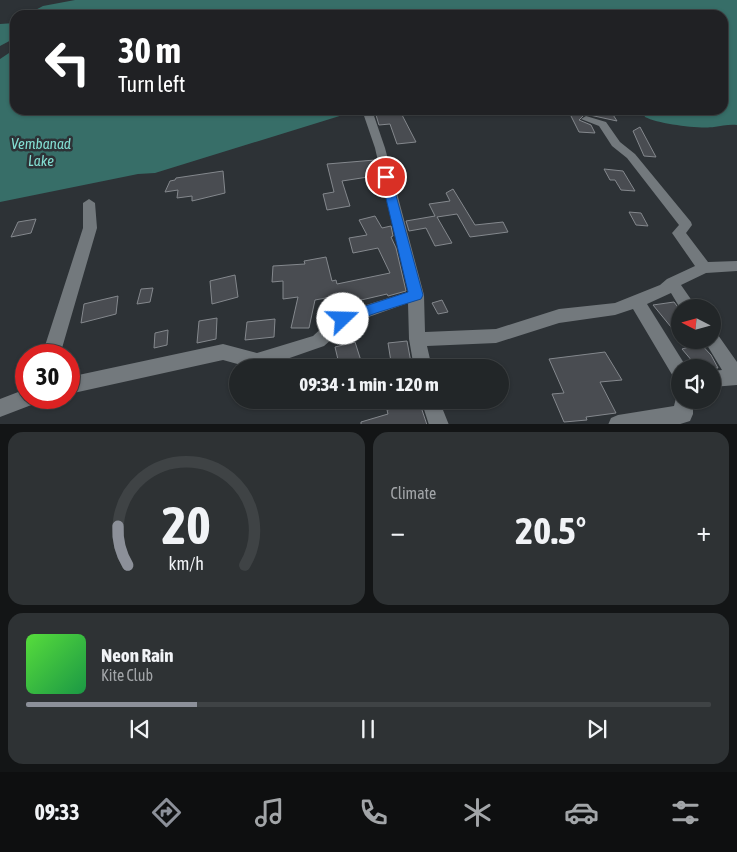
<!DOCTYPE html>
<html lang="en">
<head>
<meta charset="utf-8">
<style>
	body { margin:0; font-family:"Asap Condensed",sans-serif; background:#2e3234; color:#f1f3f6; height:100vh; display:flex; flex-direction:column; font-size:19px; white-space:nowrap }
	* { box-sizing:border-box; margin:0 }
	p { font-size:16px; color:#a2a5a8 }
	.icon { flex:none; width:28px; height:28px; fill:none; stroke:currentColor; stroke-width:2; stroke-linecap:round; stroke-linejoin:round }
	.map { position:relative; height:424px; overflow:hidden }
	.panel { display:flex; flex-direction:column; gap:8px; padding:8px; background:#131516; flex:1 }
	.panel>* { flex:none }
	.hud { position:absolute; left:10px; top:10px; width:718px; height:105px; border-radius:15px; box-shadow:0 1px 4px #0004,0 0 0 1px #3f4345; background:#202124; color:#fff; overflow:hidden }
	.needle { width:32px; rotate:276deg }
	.buttons { position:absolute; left:671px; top:299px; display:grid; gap:10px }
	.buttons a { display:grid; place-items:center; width:50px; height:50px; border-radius:50%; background:#222628; box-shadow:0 1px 4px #0004,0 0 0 1px #3f4345; font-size:25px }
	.speed { position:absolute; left:15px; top:344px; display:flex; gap:10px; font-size:25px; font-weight:700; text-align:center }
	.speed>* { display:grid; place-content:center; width:65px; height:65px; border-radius:50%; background:#222628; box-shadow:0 1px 4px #0004,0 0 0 1px #3f4345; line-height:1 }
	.speed .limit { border:8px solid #d22; background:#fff; color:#111 }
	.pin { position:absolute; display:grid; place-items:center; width:42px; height:42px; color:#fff; margin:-21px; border:2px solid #fff; border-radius:50%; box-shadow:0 1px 5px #0007 }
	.me { position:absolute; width:55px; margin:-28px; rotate:69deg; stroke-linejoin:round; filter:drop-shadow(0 0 4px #0008) }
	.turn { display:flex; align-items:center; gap:18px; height:105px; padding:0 25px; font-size:22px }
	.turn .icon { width:65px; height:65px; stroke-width:2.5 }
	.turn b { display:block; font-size:35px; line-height:42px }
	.big { font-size:38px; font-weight:700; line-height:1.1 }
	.panel .widget { flex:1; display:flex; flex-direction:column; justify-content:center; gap:8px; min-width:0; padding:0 18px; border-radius:15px; background:#2e3234 }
	.panel .dial { align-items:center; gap:0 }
	.dial svg { height:130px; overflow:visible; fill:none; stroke:#3f4345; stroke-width:7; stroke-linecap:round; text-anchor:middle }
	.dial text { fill:#f1f3f6; stroke:none }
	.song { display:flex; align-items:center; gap:15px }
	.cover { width:60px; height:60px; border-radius:8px; background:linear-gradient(135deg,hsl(110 70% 55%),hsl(140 70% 35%)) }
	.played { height:5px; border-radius:2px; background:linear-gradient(90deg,#8c9099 25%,#3f4345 25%) }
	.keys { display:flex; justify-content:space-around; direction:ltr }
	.heat { display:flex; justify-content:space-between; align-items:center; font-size:28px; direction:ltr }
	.panel .tiles { flex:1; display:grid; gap:8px; grid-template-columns:1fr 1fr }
	.widget:last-child { grid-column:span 2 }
	.trip { position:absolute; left:229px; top:359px; width:280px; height:50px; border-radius:25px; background:#222628; box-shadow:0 1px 4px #0004,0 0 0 1px #3f4345; font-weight:700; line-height:50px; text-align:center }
	.tab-bar { display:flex; height:80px; justify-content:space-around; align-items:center; background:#0e0f10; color:#a2a5a8 }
	.tab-bar .icon { width:35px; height:35px }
	.tab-bar .active { color:#8c9099 }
	.tab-bar b { font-size:22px; color:#f1f3f6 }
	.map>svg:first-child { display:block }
	.water { fill:#376e68 }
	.building { fill:#494c51; stroke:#84888d }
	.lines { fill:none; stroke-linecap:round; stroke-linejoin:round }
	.street { fill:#73797d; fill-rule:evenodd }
	.route { fill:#1a73e8; stroke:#114b97 }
	.labels { text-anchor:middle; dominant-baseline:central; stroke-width:5; stroke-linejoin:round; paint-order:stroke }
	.water-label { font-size:15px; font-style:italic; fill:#83ded2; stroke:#2d3236 }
</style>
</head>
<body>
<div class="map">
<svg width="737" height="425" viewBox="0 0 737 425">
	<rect width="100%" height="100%" fill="#2d3236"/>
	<path class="water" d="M75,0h662v125c-8,-1 -15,1 -23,2 -16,2 -55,-3 -69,-10l-3,-7h80v-95h-696l17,-9z
		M15,23v15l-15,8v-22z
		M15,49v61h344l-204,63 -17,1 -138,28v-143z"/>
	<path class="building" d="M568,110h42l7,11 -32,-7 -6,6 12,5 4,8 -16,-1z
		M401,113l15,29 -19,2 -7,-20 -11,1 -3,-10z
		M640,127l16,30 -12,-1 -11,-25z
		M375,160l5,21h-11l-1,-4 -26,4 8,25 -23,4 -4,-16 11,-2 -7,-28z
		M604,169l19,2 12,20 -14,-1 -6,-10h-5z
		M223,171l2,22 -33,8v-5l-15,2 1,-8 -13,2 5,-11 5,-1 1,-2z
		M453,189l22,36 28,-3 5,10 -38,5 -13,-23 -20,3 15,26 -17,3 -9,-18 -17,3 -3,-10 29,-5 -6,-12 21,-3 -4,-8z
		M629,212l12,1 7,13 -12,-1z
		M375,216l7,12 9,-2 2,10 -2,1 5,11 10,43 -18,5 -1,-2 -43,10 -2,-9 -27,5 -6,28h-18l7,-31 -15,2v-18l-11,1 1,-16 32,-2 -1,-3 22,-4 6,24 4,-1 1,4 53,-11 -12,-25 -25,5 -4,-15 18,-3 -8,-15z
		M36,219l-5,14 -20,4 7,-15z
		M235,275l3,22 -26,7 -2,-23z
		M153,288l-3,14 -13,2 4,-15z
		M118,296l-2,18 -35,9 3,-19z
		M442,300l6,12 -10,2 -6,-11z
		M674,302l6,8v28l-27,-33z
		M217,318l-1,21 -19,4 2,-22z
		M275,319l-1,18 -29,3 2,-18z
		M168,330l-1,15 -13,3 1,-15z
		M682,340h15l14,15 7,13h-20l-16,-19 7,-2z
		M407,341l5,27h-20l-4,-25z
		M355,342l7,22 -22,4 -5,-21z
		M605,352l17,28 -22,2 16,31 -30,4 1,3 -23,2 -12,-28 12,-1 -15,-34z
		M420,404l7,21h-66v-3l27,-8 -1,-4z"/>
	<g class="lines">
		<path class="street" d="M362,110h10l13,38 39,147 1,37 71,-3 63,-20 56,-6 45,-18 7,-6 28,-13 -23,-33 7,-8 -52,-67 -15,-12 -13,-20 -18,-7 5,-3 20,6 14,20 15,12 56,68 1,3 -6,8 22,29 29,-1v10l-31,2 -25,12 16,23h-17l-9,-15 -24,11 40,64h-7v12l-6,-2 -41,-69 -18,6 -56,8 -63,20 -69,3 5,22h-18l-5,-29 -1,-36 -59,21 -25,22 -63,22h-9l-29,-8 -154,34v-17l154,-33 34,9 56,-17 24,-22 71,-22 -33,-144z
			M89,199l6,4 2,25 -37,127h-18l41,-127v-25z
			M712,333l6,2 19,27v23l-25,2v-16l10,-1 -18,-30h8z
			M26,389v9h10l-2,6 -34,13v-18z
			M680,393v7h13v14l-3,7 -13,4h-69l3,-7 7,-3 56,-9 3,-12z
			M421,400h18l10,25h-20z"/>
	</g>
	<path class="route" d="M382,174h4l5,3 32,118 -2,4 -45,14 -33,12 -5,-1 -2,-5 2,-4 70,-23 -27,-115z"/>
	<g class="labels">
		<g class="water-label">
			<text x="41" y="143">Vembanad<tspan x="41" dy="17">Lake</tspan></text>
		</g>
	</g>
</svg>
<div class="buttons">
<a><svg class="needle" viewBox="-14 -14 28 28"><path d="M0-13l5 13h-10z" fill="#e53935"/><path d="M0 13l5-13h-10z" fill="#a2a5a8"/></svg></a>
<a><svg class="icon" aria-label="sound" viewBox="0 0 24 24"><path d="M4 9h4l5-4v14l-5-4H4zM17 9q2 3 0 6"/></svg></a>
</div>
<div class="speed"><div class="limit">30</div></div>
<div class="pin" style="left:386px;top:177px;background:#d93025"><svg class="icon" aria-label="arrive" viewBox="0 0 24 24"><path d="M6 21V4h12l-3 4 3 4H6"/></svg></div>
<svg class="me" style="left:343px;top:319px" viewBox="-20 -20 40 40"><circle r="19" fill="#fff"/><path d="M0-13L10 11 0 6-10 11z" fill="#1a73e8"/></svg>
<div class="trip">09:34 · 1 min · 120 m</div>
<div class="hud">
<div class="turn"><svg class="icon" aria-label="left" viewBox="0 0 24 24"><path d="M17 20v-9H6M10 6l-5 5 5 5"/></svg><div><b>30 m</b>Turn left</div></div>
</div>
</div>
<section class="panel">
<div class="tiles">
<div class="widget dial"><svg viewBox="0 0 100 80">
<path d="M14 69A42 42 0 1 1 86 69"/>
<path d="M14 69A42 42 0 0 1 8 45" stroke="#8c9099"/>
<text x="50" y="56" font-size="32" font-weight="700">20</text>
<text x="50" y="72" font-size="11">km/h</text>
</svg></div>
<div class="widget"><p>Climate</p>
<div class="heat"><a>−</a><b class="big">20.5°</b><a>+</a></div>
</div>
<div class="widget">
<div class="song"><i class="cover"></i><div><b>Neon Rain</b><p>Kite Club</p></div></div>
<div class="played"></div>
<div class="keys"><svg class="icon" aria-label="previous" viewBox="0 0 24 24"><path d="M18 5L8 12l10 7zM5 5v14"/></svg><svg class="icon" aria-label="pause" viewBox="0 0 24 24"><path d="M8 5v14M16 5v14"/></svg><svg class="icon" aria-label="next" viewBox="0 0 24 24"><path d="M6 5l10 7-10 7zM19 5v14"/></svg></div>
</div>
</div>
</section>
<nav class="tab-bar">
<b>09:33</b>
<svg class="icon active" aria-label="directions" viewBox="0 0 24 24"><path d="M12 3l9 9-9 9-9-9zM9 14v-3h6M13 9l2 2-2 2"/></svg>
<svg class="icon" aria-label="music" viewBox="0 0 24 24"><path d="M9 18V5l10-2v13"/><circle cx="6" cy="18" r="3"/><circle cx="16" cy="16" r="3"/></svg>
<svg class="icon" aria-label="phone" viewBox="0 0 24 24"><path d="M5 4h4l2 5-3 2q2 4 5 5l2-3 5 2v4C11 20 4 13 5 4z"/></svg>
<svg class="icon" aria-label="climate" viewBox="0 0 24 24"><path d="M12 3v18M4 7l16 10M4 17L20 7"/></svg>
<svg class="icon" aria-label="car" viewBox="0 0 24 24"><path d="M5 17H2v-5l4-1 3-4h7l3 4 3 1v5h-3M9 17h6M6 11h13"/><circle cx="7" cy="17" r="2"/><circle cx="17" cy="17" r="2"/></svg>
<svg class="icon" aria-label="filters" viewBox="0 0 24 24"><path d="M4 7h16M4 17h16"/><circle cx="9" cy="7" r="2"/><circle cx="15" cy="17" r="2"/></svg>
</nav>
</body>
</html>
